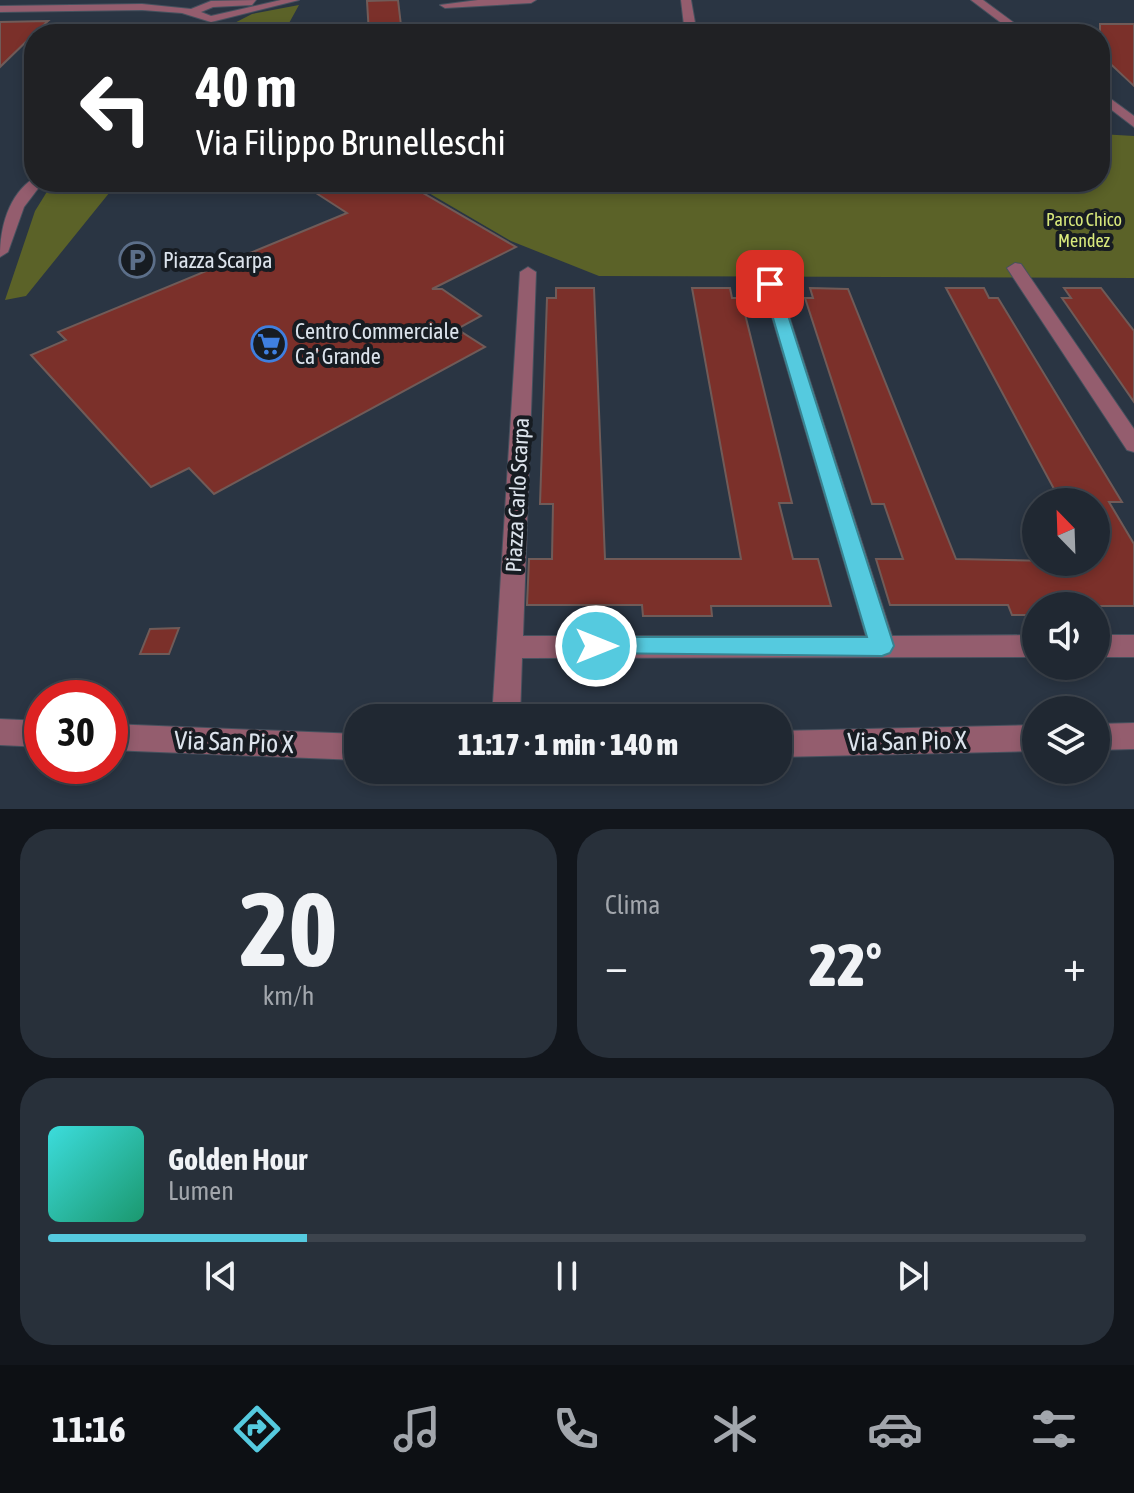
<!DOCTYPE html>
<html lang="it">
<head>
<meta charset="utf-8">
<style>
	body { margin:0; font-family:"Asap Condensed",sans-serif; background:#28303a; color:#f1f3f6; height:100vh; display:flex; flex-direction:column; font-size:30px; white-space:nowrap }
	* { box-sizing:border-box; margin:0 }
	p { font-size:26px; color:#a2a6ac }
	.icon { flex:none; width:44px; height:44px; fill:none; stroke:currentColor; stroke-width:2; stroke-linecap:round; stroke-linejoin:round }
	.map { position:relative; height:809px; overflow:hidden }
	.panel { display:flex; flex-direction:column; gap:20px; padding:20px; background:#12161c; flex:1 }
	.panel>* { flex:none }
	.hud { position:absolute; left:24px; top:24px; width:1086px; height:168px; border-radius:32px; box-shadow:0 4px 12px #0003,0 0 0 2px #3d444d; background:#202124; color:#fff; overflow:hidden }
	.needle { width:52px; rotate:337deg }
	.tools { position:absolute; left:1022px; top:488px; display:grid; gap:16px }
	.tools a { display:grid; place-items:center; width:88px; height:88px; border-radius:50%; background:#202832; box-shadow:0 4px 12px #0003,0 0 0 2px #3d444d; font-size:40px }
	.speed { position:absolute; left:24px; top:680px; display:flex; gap:16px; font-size:40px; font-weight:700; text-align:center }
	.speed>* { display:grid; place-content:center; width:104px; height:104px; border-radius:50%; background:#202832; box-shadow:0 4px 12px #0003,0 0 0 2px #3d444d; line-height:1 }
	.speed .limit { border:12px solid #d22; background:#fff; color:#111 }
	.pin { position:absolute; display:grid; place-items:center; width:68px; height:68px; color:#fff; margin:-34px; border-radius:16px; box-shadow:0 4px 12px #0006 }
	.me { position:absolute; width:88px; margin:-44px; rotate:90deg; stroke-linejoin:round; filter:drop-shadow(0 0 6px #0008) }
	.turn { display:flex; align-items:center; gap:28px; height:168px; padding:0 40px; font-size:36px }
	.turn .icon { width:104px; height:104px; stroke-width:2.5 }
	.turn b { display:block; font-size:56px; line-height:68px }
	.big { font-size:60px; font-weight:800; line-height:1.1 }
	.panel .tile { flex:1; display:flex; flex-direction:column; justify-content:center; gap:12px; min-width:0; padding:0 28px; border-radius:32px; background:#28303a }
	.panel .dial { align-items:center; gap:0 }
	.dial b { font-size:104px; line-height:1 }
	.song { display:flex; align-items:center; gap:24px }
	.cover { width:96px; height:96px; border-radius:12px; background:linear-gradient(135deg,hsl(180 70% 55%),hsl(160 70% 35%)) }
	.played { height:8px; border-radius:4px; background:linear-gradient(90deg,#55cadf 25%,#3d444d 25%) }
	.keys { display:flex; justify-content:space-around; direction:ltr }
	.heat { display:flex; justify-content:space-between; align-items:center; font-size:44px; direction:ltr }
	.panel .tiles { flex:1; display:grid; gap:20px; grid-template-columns:1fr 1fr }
	.tile:last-child { grid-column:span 2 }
	.trip { position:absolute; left:344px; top:704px; width:448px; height:80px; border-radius:32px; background:#202832; box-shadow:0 4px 12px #0003,0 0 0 2px #3d444d; font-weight:800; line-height:80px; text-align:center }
	.dock { display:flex; height:128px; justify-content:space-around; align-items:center; background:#0d1014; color:#a2a6ac }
	.dock .icon { width:56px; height:56px }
	.dock .active { color:#55cadf }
	.dock b { font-size:36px; color:#f1f3f6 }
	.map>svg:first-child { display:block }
	.green { fill:#5b6228 }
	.building { fill:#7b302a; stroke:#705b58; stroke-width:2 }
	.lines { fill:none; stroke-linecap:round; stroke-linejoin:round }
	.minor-casing { stroke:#46515e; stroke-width:2 }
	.minor { fill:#945d6e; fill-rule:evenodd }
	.route { fill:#55cadf; stroke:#378391; stroke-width:2 }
	.labels { text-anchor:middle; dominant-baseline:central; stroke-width:8; stroke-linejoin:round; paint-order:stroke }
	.far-park-label { font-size:18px; fill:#d9e97c; stroke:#171c22 }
	.poi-label { font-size:22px; fill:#dce3ec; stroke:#171c22; text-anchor:start }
	.street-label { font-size:22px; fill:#dce3ec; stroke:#171c22 }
	.near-street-label { font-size:26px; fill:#dce3ec; stroke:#171c22 }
</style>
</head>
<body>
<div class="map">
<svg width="1134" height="809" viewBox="0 0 1134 809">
	<rect width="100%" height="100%" fill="#2a3543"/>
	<path class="green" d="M299,5l-16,29h-70l39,-20z
		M1100,134l34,2v142l-535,-2 -88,-35 -101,-59h690z
		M53,182h65l-92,114 -21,4 30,-89z"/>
	<path class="building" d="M398,0l4,34h-33l-2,-33z
		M48,21l-14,13 -34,33v-45z
		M1100,24h34v62l-34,-32z
		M299,182h105l112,65 -84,42h10l39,27 -24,13 28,18 -271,147 -25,-26 -38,19 -120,-132 35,-15 -8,-8 289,-119z
		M556,288h38l11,271h136l-49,-271h38l2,10h9l51,205h-13l14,56h25l13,47h-120l1,10h-69l-1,-11h-115l2,-46h23l1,-55h-13l7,-206h9z
		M810,288l38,1 108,270 140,3v-60h-35l-115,-214h38l5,10h9l124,204h-13l25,42v62h-98v9h-24l-4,-10h-118l-14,-46h27l-19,-55h-12l-67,-206h8z
		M1064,288h37l33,43v71l-72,-104h9z
		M179,628l-10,26h-29l10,-25z"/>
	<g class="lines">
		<defs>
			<path id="minor" d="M256,0l-4,5 -39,2 -12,5 10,4 70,-16h18l-88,22 -29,-9 -40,-3 -142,2v-6l142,-2 49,5 20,-8z
				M478,0h58l-5,3 -86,5 -5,-3z
				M681,0h10l6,34h-12z
				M971,0h12l46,34h-13z
				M1100,91l34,25v11l-34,-26z
				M34,178v4h9l-19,25 -16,45 -8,5c0,-29 8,-62 34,-79z
				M765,261l8,5 119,370 144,-1v22l-514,1 -2,60h-28l28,-446 8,-5 8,5 -13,364h343l-109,-370z
				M1015,263l6,1 113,165v23l-7,-2 -120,-182z
				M1096,635h38v22h-38z
				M0,719l42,2v26l-42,-2z
				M1134,723v26l-38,1v-26z
				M110,724l248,10v26l-248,-10z
				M1036,725v26l-258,6v-26z"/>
		</defs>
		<use href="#minor" class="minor-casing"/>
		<use href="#minor" class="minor"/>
	</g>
	<path class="route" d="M770,280l8,4 116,362 -4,7 -8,3 -294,-3 -4,-7 4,-7 8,-2h271l-104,-353z"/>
	<defs>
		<symbol id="parking-ring" viewBox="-11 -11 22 22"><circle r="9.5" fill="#171c22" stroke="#5c6f8a" stroke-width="1.5"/><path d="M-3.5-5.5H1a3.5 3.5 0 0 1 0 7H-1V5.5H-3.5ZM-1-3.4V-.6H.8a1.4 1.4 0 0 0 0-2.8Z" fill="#5c6f8a"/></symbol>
		<symbol id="supermarket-ring" viewBox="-11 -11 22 22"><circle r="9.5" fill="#171c22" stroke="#3f7fe0" stroke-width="1.5"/><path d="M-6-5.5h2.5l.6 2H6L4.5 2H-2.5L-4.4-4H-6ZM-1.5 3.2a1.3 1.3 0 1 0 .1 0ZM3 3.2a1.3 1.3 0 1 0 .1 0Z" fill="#3f7fe0"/></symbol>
	</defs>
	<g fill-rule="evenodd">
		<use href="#parking-ring" x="117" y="240" width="40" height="40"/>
		<use href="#supermarket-ring" x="249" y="324" width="40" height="40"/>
	</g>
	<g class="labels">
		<g class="far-park-label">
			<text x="1084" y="219">Parco Chico<tspan x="1084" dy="21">Mendez</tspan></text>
		</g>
		<g class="poi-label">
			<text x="163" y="260">Piazza Scarpa</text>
			<text x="295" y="331">Centro Commerciale<tspan x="295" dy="25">Ca' Grande</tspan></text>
		</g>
		<g class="street-label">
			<text transform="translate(517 495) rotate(-87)">Piazza Carlo Scarpa</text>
		</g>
		<g class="near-street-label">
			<text transform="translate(907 741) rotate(-1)">Via San Pio X</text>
			<text transform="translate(234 742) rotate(2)">Via San Pio X</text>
		</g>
	</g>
</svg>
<div class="tools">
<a><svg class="needle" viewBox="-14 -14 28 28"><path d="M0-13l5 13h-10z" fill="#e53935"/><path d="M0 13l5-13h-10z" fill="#a2a6ac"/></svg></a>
<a><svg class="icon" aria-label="sound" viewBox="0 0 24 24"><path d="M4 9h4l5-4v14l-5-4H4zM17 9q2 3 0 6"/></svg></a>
<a><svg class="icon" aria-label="layers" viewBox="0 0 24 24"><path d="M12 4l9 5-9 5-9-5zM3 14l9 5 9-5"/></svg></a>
</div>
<div class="speed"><div class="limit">30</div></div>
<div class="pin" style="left:770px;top:284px;background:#d93025"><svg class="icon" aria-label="arrive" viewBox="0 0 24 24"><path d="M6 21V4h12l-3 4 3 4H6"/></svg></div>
<svg class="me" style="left:596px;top:646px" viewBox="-20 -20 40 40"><circle r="17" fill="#55cadf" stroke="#fff" stroke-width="3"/><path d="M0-11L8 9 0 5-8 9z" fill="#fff"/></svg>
<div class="trip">11:17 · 1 min · 140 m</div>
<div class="hud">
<div class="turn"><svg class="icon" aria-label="left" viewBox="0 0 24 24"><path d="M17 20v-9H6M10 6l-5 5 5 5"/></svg><div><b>40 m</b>Via Filippo Brunelleschi</div></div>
</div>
</div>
<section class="panel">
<div class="tiles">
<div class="tile dial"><b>20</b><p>km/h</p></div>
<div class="tile"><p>Clima</p>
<div class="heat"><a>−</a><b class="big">22°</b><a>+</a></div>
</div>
<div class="tile">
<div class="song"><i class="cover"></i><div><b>Golden Hour</b><p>Lumen</p></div></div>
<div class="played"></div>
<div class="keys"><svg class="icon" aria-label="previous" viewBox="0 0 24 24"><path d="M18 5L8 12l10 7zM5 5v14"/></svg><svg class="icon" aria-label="pause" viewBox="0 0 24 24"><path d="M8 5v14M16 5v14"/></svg><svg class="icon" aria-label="next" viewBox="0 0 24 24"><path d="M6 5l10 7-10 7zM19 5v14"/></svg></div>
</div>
</div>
</section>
<nav class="dock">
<b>11:16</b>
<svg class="icon active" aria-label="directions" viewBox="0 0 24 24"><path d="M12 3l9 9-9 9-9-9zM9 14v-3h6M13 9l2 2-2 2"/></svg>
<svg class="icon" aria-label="music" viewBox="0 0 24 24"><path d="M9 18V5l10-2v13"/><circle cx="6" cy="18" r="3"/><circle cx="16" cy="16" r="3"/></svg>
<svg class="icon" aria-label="phone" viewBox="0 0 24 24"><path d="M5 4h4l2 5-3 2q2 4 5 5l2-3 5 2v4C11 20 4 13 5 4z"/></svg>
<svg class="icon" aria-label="climate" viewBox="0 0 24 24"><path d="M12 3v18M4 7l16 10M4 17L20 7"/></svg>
<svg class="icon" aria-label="car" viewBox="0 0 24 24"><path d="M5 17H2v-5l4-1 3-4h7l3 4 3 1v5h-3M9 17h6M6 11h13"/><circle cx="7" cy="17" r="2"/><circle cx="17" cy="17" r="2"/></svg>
<svg class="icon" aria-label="filters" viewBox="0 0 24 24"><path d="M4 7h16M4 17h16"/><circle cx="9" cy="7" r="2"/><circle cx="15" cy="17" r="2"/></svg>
</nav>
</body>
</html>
